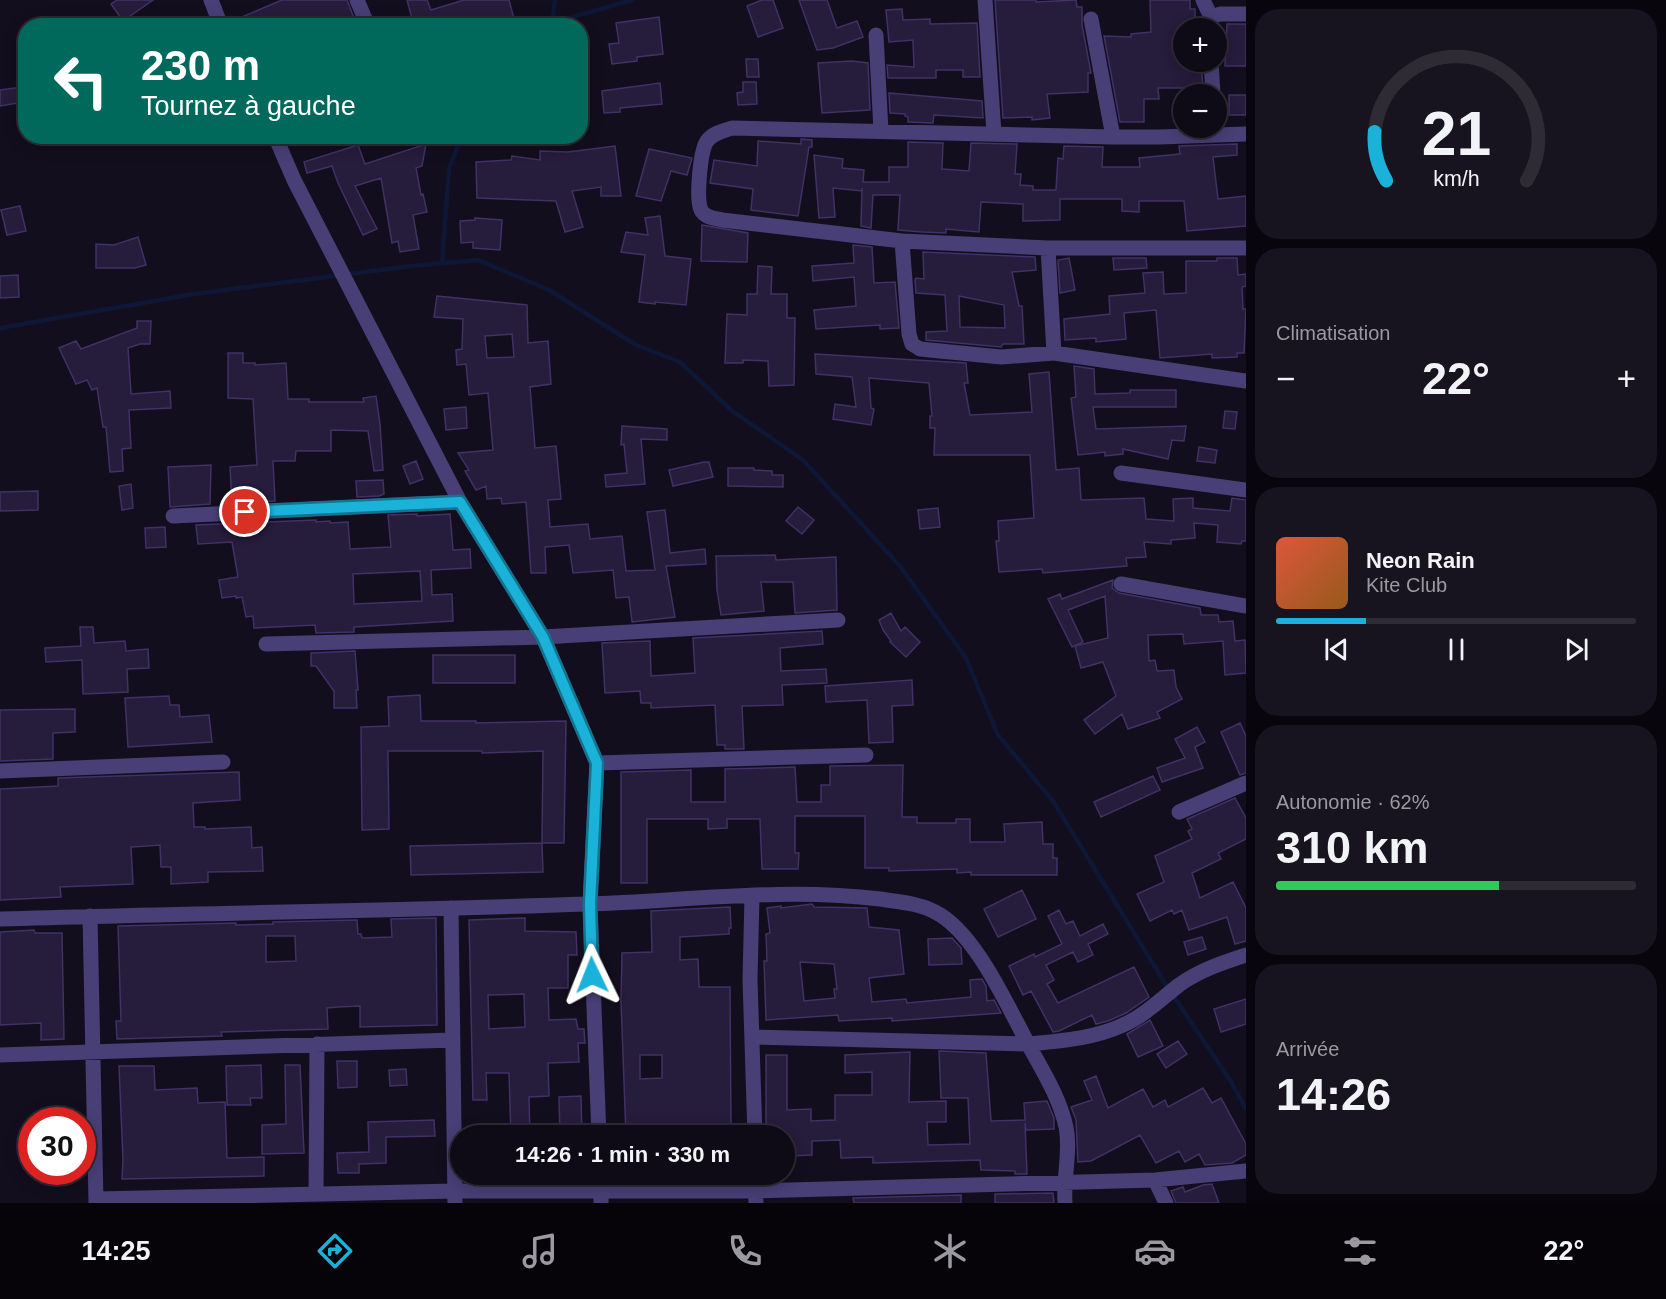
<!DOCTYPE html>
<html lang="fr">
<head>
<meta charset="utf-8">
<style>
	body { margin:0; font-family:Arial,sans-serif; background:#17131f; color:#f1f3f6; height:100vh; display:flex; flex-direction:column; font-size:22px; white-space:nowrap }
	* { box-sizing:border-box; margin:0 }
	p { font-size:20px; color:#9b9aa1 }
	.icon { flex:none; width:33px; height:33px; fill:none; stroke:currentColor; stroke-width:2; stroke-linecap:round; stroke-linejoin:round }
	.map { position:relative; flex:1; overflow:hidden }
	.details { display:flex; flex-direction:column; gap:9px; padding:9px; background:#08060c; width:420px }
	.details>* { flex:none }
	.hud { position:absolute; left:18px; top:18px; width:570px; height:126px; border-radius:24px; box-shadow:0 3px 15px #0003,0 0 0 2px #2e2b35; background:#00695c; color:#fff; overflow:hidden }
	.buttons { position:absolute; left:1173px; top:18px; display:grid; gap:12px }
	.buttons a { display:grid; place-items:center; width:54px; height:54px; border-radius:50%; background:#0e0a16; box-shadow:0 3px 15px #0003,0 0 0 2px #2e2b35; font-size:30px }
	.speed { position:absolute; left:18px; top:1107px; display:flex; gap:12px; font-size:30px; font-weight:700; text-align:center }
	.speed>* { display:grid; place-content:center; width:78px; height:78px; border-radius:50%; background:#0e0a16; box-shadow:0 3px 15px #0003,0 0 0 2px #2e2b35; line-height:1 }
	.speed .limit { border:9px solid #d22; background:#fff; color:#111 }
	.pin { position:absolute; display:grid; place-items:center; width:51px; height:51px; color:#fff; margin:-26px; border:3px solid #fff; border-radius:50%; box-shadow:0 2px 6px #0007 }
	.me { position:absolute; width:66px; margin:-33px; rotate:358deg; stroke-linejoin:round; filter:drop-shadow(0 0 4px #0008) }
	.turn { display:flex; align-items:center; gap:21px; height:126px; padding:0 24px; font-size:27px }
	.turn .icon { width:78px; height:78px; stroke-width:2.5 }
	.turn b { display:block; font-size:42px; line-height:51px }
	.big { font-size:45px; font-weight:700; line-height:1.1 }
	.details .widget { flex:1; display:flex; flex-direction:column; justify-content:center; gap:9px; min-width:0; padding:0 21px; border-radius:24px; background:#17131f }
	.details .dial { align-items:center; gap:0 }
	.dial svg { height:156px; overflow:visible; fill:none; stroke:#2e2b35; stroke-width:7; stroke-linecap:round; text-anchor:middle }
	.dial text { fill:#f1f3f6; stroke:none }
	.song { display:flex; align-items:center; gap:18px }
	.cover { width:72px; height:72px; border-radius:9px; background:linear-gradient(135deg,hsl(10 70% 55%),hsl(30 70% 35%)) }
	.played { height:6px; border-radius:3px; background:linear-gradient(90deg,#1bb2da 25%,#2e2b35 25%) }
	.keys { display:flex; justify-content:space-around; direction:ltr }
	.heat { display:flex; justify-content:space-between; align-items:center; font-size:33px; direction:ltr }
	.charge { height:9px; border-radius:4px; background:linear-gradient(90deg,#34c759 62%,#2e2b35 0) }
	.trip { position:absolute; left:450px; top:1125px; width:345px; height:60px; border-radius:30px; background:#0e0a16; box-shadow:0 3px 15px #0003,0 0 0 2px #2e2b35; font-weight:700; line-height:60px; text-align:center }
	.tab-bar { display:flex; height:96px; justify-content:space-around; align-items:center; background:#060409; color:#9b9aa1 }
	.tab-bar .icon { width:42px; height:42px }
	.tab-bar .on { color:#1bb2da }
	.tab-bar b { font-size:27px; color:#f1f3f6 }
	main { display:flex; flex:1; min-height:0 }
	.map>svg:first-child { display:block }
	.lines { fill:none; stroke-linecap:round; stroke-linejoin:round }
	.stream { stroke:#0e1836; stroke-width:4.5 }
	.building { fill:#261c3b; stroke:#413165; stroke-width:1.5; fill-rule:evenodd }
	.minor { stroke:#473f76; stroke-width:15 }
	.route-casing { stroke:#12748e; stroke-width:15 }
	.route { stroke:#1bb2da; stroke-width:10 }
</style>
</head>
<body>
<main>
<div class="map">
<svg width="1246" height="1203" viewBox="0 0 1246 1203">
	<rect width="100%" height="100%" fill="#120e1d"/>
	<g class="lines">
		<path class="stream" d="M552,26l3,-26
			M563,26l10,-9 59,-17
			M442,263l7,-94 13,-33
			M0,328l194,-34 218,-28 66,-6 71,30 87,55 44,17 51,48 72,50 97,106 66,92 32,77 55,66 115,187
			M1173,995l57,85 16,29"/>
	</g>
	<path class="building" d="M117,0h36l-30,21 -12,-17z
		M282,0h65l10,26h-127v-4z
		M407,0h20l4,10 33,-10h45l7,26h-19l-2,-8 -29,8h-52z
		M762,0h11l10,28 -25,9 -11,-31z
		M799,0h28l10,28 20,-7 6,16 -30,11 -16,2z
		M995,0h41v2l40,-2 1,7h5v18l9,48h-3v19l-41,2 3,24 -18,2v-3l-29,1z
		M1150,0h40v9h5v19h-11v34h17l2,26h-45l1,11h-15v23h-24l-16,-86 27,1v-3l20,-2z
		M902,9l1,11 27,-1v5l47,-1 3,54h-17v-7h-27v8h-48l-1,-13 27,2 -1,-27 -24,2 -3,-32z
		M659,17l4,37 -26,3v4l-25,3 -3,-20 10,-1 -3,-20z
		M1227,24h19v42h-21z
		M746,59h12l1,18h-12z
		M852,61l16,2 2,47 -48,3 -4,-50z
		M743,82h13l1,22 -19,1 -1,-12 6,-1z
		M660,83l2,21 -42,4v4l-16,1 -2,-22z
		M22,87l2,15 -24,4v-16z
		M889,93l93,8 1,17 -49,-3 -1,8 -25,-1v-5l-3,-1v-2l-15,-1z
		M1229,95h17v20h-17z
		M801,139l11,1v7h-3l-11,69 -47,-6 2,-21 -43,-6 4,-23 43,6 1,-25 43,3z
		M908,142l35,1 -1,26 27,2 2,-28 46,1 -2,30h6l-1,11 13,1v4h23l2,-32 5,1 1,-13 39,1 -1,20h38l-1,-9 41,-4 -1,-8 58,-2v11l-24,2 5,42 28,-3v30l-59,5 -3,-30h-45v11l-17,-1v-12h-62v21l-37,1v-17l-42,-2 -2,30 -33,-3v4l-24,-1 -24,-2 2,-35h-27l-2,33 -10,-2 1,-38v3l-29,-3 2,29 -16,1 -5,-63 29,4 -1,9 22,2 -1,12h26v-15h19z
		M426,144l-4,22 -6,2 5,27 2,-1 4,18 -14,3 6,34 -19,3 -2,-11 -6,2 -11,-65 -26,8 22,43 -14,6 -25,-52 -6,-17 -25,7 -3,-11 54,-17 7,19z
		M615,146l6,50h-20v-9l-29,4 11,36 -18,5 -9,-31 -79,-3 -1,-36 35,-2 1,-4 28,4v-9l28,1z
		M649,149l43,9 -5,17 -16,-4 -10,30 -25,-5z
		M20,206l6,25 -19,4 -6,-25z
		M660,216l5,40 26,3 -5,46 -31,-3v2l-16,-2 6,-47 -24,-3 5,-20 22,3 -3,-17z
		M475,218l27,2 -2,30 -27,-2v-6l-12,1 -1,-22 15,-1z
		M702,225l46,8 -1,29 -46,-1z
		M138,237l8,28 -11,3h-39v-24l18,1z
		M853,245l19,2 2,36 21,-1 4,46 -19,1v-4l-64,4 -2,-19 42,-4 -2,-29 -41,4 -1,-15 42,-3z
		M923,252l112,5 1,13 -24,2 7,34h3l2,38h-21l-2,3 -75,-7v-8l21,-1 -2,-36 -29,-2 -1,-13 1,-2 8,1zM959,296l45,9 1,23 -45,-1z
		M1069,258l6,32 -15,3 -2,-33z
		M1113,258h33l1,10 -33,2z
		M1217,258h20l1,17 8,-1v12l-4,1 1,22h3l-2,44h-7v4l-25,1v-4l-52,4 -4,-48 -32,3 2,26 -30,3v-4l-31,2 -1,-21 46,-5 -1,-18 36,-3 -2,-20 20,-1 1,22 22,-1v-32h31z
		M758,266l14,1 -1,27h16v24h8l-1,67 -25,1 -1,-25 -25,-1v3h-18l2,-49 20,1v-21h10z
		M18,275l1,22 -19,1v-22z
		M437,296l90,9 1,38 20,-2 3,43 -21,3 5,61 21,-2 5,53 -13,1 2,27 38,-3 2,15 32,-3 4,35 29,-1 -8,-58 18,-2 5,43 35,-4 1,15 -40,2 9,51 -43,5 -3,-25 -13,1 -3,-28 -40,3 -4,-28 -24,2 1,26h-15l-5,-71 -24,2 -1,-6 -14,1 -1,-13 -10,4 -11,-19 4,-1 -11,-17 35,-3 -5,-57 -19,2 -3,-31 -9,1 -1,-15 6,-1 1,-30 -29,-2zM512,334l2,23 -27,1 -2,-22z
		M137,321h14l-1,23h-10l-12,4 3,46 39,-3 1,17 -42,2 2,38 -9,1 1,22 -13,1 -4,-45h-3l-6,-39 -5,2 -5,-10 -11,4 -17,-36 17,-7 5,8 56,-21z
		M228,353h15v10h12v2l31,-2 2,36h21v3h55l-1,-4 13,-2 4,28 3,46 -9,1 -6,-40 -37,-1v21h-35l-1,10h-22l2,40 -43,2 -2,-36 27,-2 -4,-66 -25,-1z
		M815,354l151,9 2,20h-4l6,32 62,-3 -3,-38 20,-2 7,98 23,-2 2,32 63,-2 2,21 28,2 -1,-22 20,-1v10l37,3 2,-13 14,2v41h-4l-1,3 -24,-2 1,-17 -24,-2 1,15 -24,2v4l-27,-2 2,15 -20,1 1,8 -84,7 -1,-4 -43,3 -3,-31h3l-1,-20 36,-3 -4,-63h-96l1,-27h-5v-12h2l-3,-33 -60,-5 2,30 3,1 -3,16 -38,-6 2,-15 21,3 -4,-30 -36,-3z
		M1074,366l20,3 1,25 35,-1v-3h46v17h-83l3,22 90,-3 -2,15 -12,-1 -4,19 -45,-10v5l-18,2v-4l-27,3 -7,-57 5,-1z
		M466,407l1,21 -21,2 -2,-21z
		M1225,411l12,1 -2,17 -12,-1z
		M622,426l45,3v11l-26,-1 4,45 -39,3 -1,-12 22,-2 -3,-29 -3,1z
		M1199,447l18,3 -2,13 -18,-2z
		M416,461l7,18 -13,5 -7,-18z
		M704,462h5l4,15 -40,9 -4,-16z
		M211,465l-1,39 -40,3 -2,-40z
		M728,468h26v2l18,1v4h11v12l-55,-1z
		M383,480l1,14 -5,2 -22,1 -1,-16z
		M131,484l2,24 -11,2 -3,-24z
		M38,491v19l-38,1v-19z
		M798,507l16,13 -12,14 -16,-13z
		M938,508l2,19 -20,2 -2,-19z
		M417,514v2l33,-2 3,36 17,-1 1,19 -40,2 1,25 20,-1 1,27 -99,6v5l-38,1 -1,-8 -61,3 -1,-12 -7,1 -4,-20 -6,1v-2l-14,2 -3,-18 19,-3 -6,-35 -34,2 -2,-19 120,-5v2l14,-1v2l18,-1 2,27 41,-2 -3,-32zM420,571l2,30 -68,3 -1,-30z
		M165,527l1,20 -20,1 -1,-20z
		M775,555l1,5 60,-3 1,53 -42,3 -2,-31h-32l3,29 -43,4 -4,-25 -1,-34z
		M1113,580l-1,8 7,5 81,15 1,7h17l1,7 14,-1 2,20 10,-1 1,33 -21,2 -2,-34 -39,3 -1,-10 -35,1 1,26 6,-1 2,11 17,-1 2,17 6,12 -25,13 3,6 -32,11 -6,-15 -27,20 -11,-14 32,-24 -13,-34 -22,6 -6,-22 33,-8 -3,-42 -37,14 15,32 -11,5 -24,-48 12,-5 2,5z
		M891,613l10,18 4,-4 15,15 -14,15 -16,-15 1,-1 -8,-11 -4,-10z
		M80,627h13l1,16 31,-2 1,10 22,-2 1,19 -22,1 1,23 -45,2 -1,-34 -36,2 -1,-14 36,-2z
		M822,631l1,13 -43,4 1,23 45,-2 1,14 -45,2 1,20 -41,1 2,43h-19v-4h-8l-2,-40 -64,3v-5h-10l-1,-12 -35,2 -3,-50 48,-2 1,35 44,-3 -2,-35z
		M355,651l3,39h-2l1,18h-23v-17l-18,-25h-5v-13z
		M433,655h82v28h-82z
		M912,680l1,25 -21,1 1,36 -24,1 -2,-43 -41,2 -1,-16z
		M420,695l1,26h55v2l90,-2 -2,122h-22l1,-92 -61,2v-2h-94l1,78 -27,1 -1,-103 28,-1 -1,-29z
		M169,696l1,9h9l1,12 29,-2 3,27 -84,5 -3,-49z
		M75,709v23l-22,1v26l-53,2v-51z
		M1240,723l6,13v37l-6,2 -19,-43z
		M1197,727l8,15 -10,5 8,21 -41,14 -5,-14 28,-10 -10,-19z
		M903,765l-1,52h15v6h39v-4h14v23h35l-1,-18 38,-2 1,22h10v14h4v17h-86v-3l-14,1v-4l-68,2v-3h-24v-52h-70v37h4l-1,16h-36l-2,-50h-33v9l-19,1v-10h-61v64h-26v-111l70,-2v32h34v-33l70,-2 2,35h24v-17h9v-19z
		M239,772l1,28 -47,3 1,24h11v2l46,-2 1,21 10,-1 1,24 -55,1v10l-37,2v-17h-10l-1,-22 -27,2h-2l2,37 -73,3 1,10 -61,3v-111l58,-3v-8z
		M1153,776l7,14 -59,27 -7,-15z
		M1235,798l11,20v21l-28,14 3,6 -29,14 8,25 33,-16 13,26v33l-11,3 -8,-27 -38,13 -7,-20 -8,4 -2,-4 -22,11 -13,-27 27,-12 -9,-26 37,-17 -4,-8 4,-2 -5,-10z
		M542,843l1,29 -132,3 -1,-29z
		M1022,890l14,29 -38,18 -14,-28z
		M812,904l2,3 53,1 2,19 30,3 5,44 -35,4 3,24 34,-3 1,4 64,-6 -1,-17 12,-1 4,7 1,15 7,-1 7,13 -109,8v-3l-53,3 -1,-6 -72,5 -2,-59h3l-1,-27 4,-1 -3,-25 14,-2v2zM800,962l34,2 3,25h-3l1,9 -31,3z
		M730,907l1,21h-2v6l-49,3v23l18,-1 1,28h31l1,143h-53v6h-52l-5,-135 1,-48 30,-1 -1,-41zM640,1055h22v23l-22,1z
		M1059,910l7,14 7,-3 7,15 23,-12 5,10 -20,10 5,11 -15,7 -5,-10 -27,13 8,15 -7,4 11,19 76,-36 15,30 -23,16 -18,8 -12,3 -4,-9 -33,16 -6,1 -22,-41 -8,4 -14,-29 25,-12 1,3 27,-13 -14,-28z
		M436,918l1,107 -77,2v-21l-23,1 -10,1 1,21 -107,3 1,4 -105,3 -1,-18h5l-3,-95 118,-3v2l37,-1v-2l84,-2 1,14h3l1,4 30,-1 -1,-18zM266,936h29l1,25 -30,1z
		M525,918v13l51,1 1,23h-9v33h-20l1,32 27,-1 2,10h6l1,14h-7l1,19 -31,1 1,33 -20,1 1,39h-19l-2,-63h-23l1,27h-14l-4,-180zM524,994l1,33 -36,2 -1,-34z
		M34,930l1,3h27l2,106 -23,1v-17l-41,2v-93z
		M1202,937l4,12 -18,6 -4,-13z
		M952,938l9,10 1,16 -33,1 -1,-26z
		M1246,999v25l-25,8 -7,-23z
		M1150,1020l13,26 -25,11 -11,-23z
		M1178,1041l9,13 -21,14 -9,-14z
		M939,1051l47,2 5,68 34,-1 -1,-17 23,-2 7,17v11l-28,1 -1,-7 2,51h-12v-3l-34,-1 -1,-10 -107,3v-6l-32,1 -1,-18 -28,1v14l-24,1 -1,-20h-21v-81h21v55l24,-1v12l24,-1v-25h37v-23l-27,1v-18l65,-3 -1,50 37,-1v21h-19l1,23 42,-1 -2,-46h-27z
		M337,1061h20v26l-19,1z
		M261,1065l1,33h-12l1,7h-24l-1,-39z
		M285,1065h15l4,88 -42,1v-29l24,-1z
		M119,1066h35l1,24 42,-2 1,15 27,-1 2,56 37,-1v19l-142,3 1,-19z
		M406,1069l1,16 -17,1 -1,-16z
		M1096,1076l12,32 35,-19 10,18 12,-7 3,7 35,-19 9,15 9,-5 25,46v11l-14,8 -27,2 -6,-11 -14,8 -6,-11 -23,12 -16,-28 -49,26 -13,1 -2,-42 -5,-13 21,-7 -8,-19z
		M581,1096l1,40h-22l-1,-39z
		M434,1120l1,16 -49,1v26l-27,1v9h-21l-1,-20 32,-1 -1,-30z
		M1212,1184l7,19h-43l-5,-12 12,-4 2,5 18,-7z
		M1053,1193l1,10h-59v-9z
		M961,1195v8h-107l-1,-5z"/>
	<g class="lines">
		<path class="minor" d="M211,0l10,26
			M357,0l11,26
			M985,0l9,133
			M1203,0l8,17
			M1091,19l22,118
			M1208,28l3,-11 9,-3h26
			M876,35l5,96
			M1211,62l2,32
			M1246,134l-87,3h-46l-381,-9c-9,3 -19,5 -25,13 -7,10 -11,58 -6,69 4,8 13,8 21,10l180,21 146,7h198
			M275,136l19,44 166,322 83,135 54,126 -7,141 9,232
			M902,241l7,93 3,10 8,5 81,8 53,-4 192,28
			M1048,248l6,105
			M1121,473l125,17
			M173,516l287,-14
			M1121,584l125,22
			M266,644l277,-7 295,-17
			M597,763l269,-8
			M0,771l223,-9
			M1179,812l67,-29
			M752,896l-2,84 5,156
			M451,908l4,295
			M90,916l6,287
			M0,919c196,-6 391,-8 587,-15 97,-3 196,-17 293,-5 18,3 39,4 55,13 39,19 71,91 91,128 15,29 33,55 40,87 5,24 -3,51 -1,76
			M753,1037l275,7c31,-3 65,-5 95,-19 21,-9 38,-26 56,-40 21,-15 43,-22 67,-30
			M0,1055l453,-15
			M601,1174v29
			M755,1174l1,29
			M1155,1180l11,23
			M316,1194l1,-150
			M96,1199l359,-8h300l400,-11 91,-9"/>
	</g>
	<g class="lines">
		<defs>
			<path id="route" d="M245,512l215,-10 83,135 54,126 -7,141 2,71"/>
		</defs>
		<use href="#route" class="route-casing"/>
		<use href="#route" class="route"/>
	</g>
</svg>
<div class="buttons">
<a>+</a>
<a>−</a>
</div>
<div class="speed"><div class="limit">30</div></div>
<div class="pin" style="left:245px;top:512px;background:#d93025"><svg class="icon" aria-label="arrive" viewBox="0 0 24 24"><path d="M6 21V4h12l-3 4 3 4H6"/></svg></div>
<svg class="me" style="left:592px;top:975px" viewBox="-20 -20 40 40"><path d="M0-17L14 15 0 8-14 15z" fill="#1bb2da" stroke="#fff" stroke-width="4"/></svg>
<div class="trip">14:26 · 1 min · 330 m</div>
<div class="hud">
<div class="turn"><svg class="icon" aria-label="left" viewBox="0 0 24 24"><path d="M17 20v-9H6M10 6l-5 5 5 5"/></svg><div><b>230 m</b>Tournez à gauche</div></div>
</div>
</div>
<section class="details">
<div class="widget dial"><svg viewBox="0 0 100 80">
<path d="M14 69A42 42 0 1 1 86 69"/>
<path d="M14 69A42 42 0 0 1 8 44" stroke="#1bb2da"/>
<text x="50" y="56" font-size="32" font-weight="700">21</text>
<text x="50" y="72" font-size="11">km/h</text>
</svg></div>
<div class="widget"><p>Climatisation</p>
<div class="heat"><a>−</a><b class="big">22°</b><a>+</a></div>
</div>
<div class="widget">
<div class="song"><i class="cover"></i><div><b>Neon Rain</b><p>Kite Club</p></div></div>
<div class="played"></div>
<div class="keys"><svg class="icon" aria-label="previous" viewBox="0 0 24 24"><path d="M18 5L8 12l10 7zM5 5v14"/></svg><svg class="icon" aria-label="pause" viewBox="0 0 24 24"><path d="M8 5v14M16 5v14"/></svg><svg class="icon" aria-label="next" viewBox="0 0 24 24"><path d="M6 5l10 7-10 7zM19 5v14"/></svg></div>
</div>
<div class="widget"><p>Autonomie · 62%</p><b class="big">310 km</b><div class="charge"></div></div>
<div class="widget"><p>Arrivée</p><b class="big">14:26</b></div>
</section>
</main>
<nav class="tab-bar">
<b>14:25</b>
<svg class="icon on" aria-label="directions" viewBox="0 0 24 24"><path d="M12 3l9 9-9 9-9-9zM9 14v-3h6M13 9l2 2-2 2"/></svg>
<svg class="icon" aria-label="music" viewBox="0 0 24 24"><path d="M9 18V5l10-2v13"/><circle cx="6" cy="18" r="3"/><circle cx="16" cy="16" r="3"/></svg>
<svg class="icon" aria-label="phone" viewBox="0 0 24 24"><path d="M5 4h4l2 5-3 2q2 4 5 5l2-3 5 2v4C11 20 4 13 5 4z"/></svg>
<svg class="icon" aria-label="climate" viewBox="0 0 24 24"><path d="M12 3v18M4 7l16 10M4 17L20 7"/></svg>
<svg class="icon" aria-label="car" viewBox="0 0 24 24"><path d="M5 17H2v-5l4-1 3-4h7l3 4 3 1v5h-3M9 17h6M6 11h13"/><circle cx="7" cy="17" r="2"/><circle cx="17" cy="17" r="2"/></svg>
<svg class="icon" aria-label="filters" viewBox="0 0 24 24"><path d="M4 7h16M4 17h16"/><circle cx="9" cy="7" r="2"/><circle cx="15" cy="17" r="2"/></svg>
<b>22°</b>
</nav>
</body>
</html>
